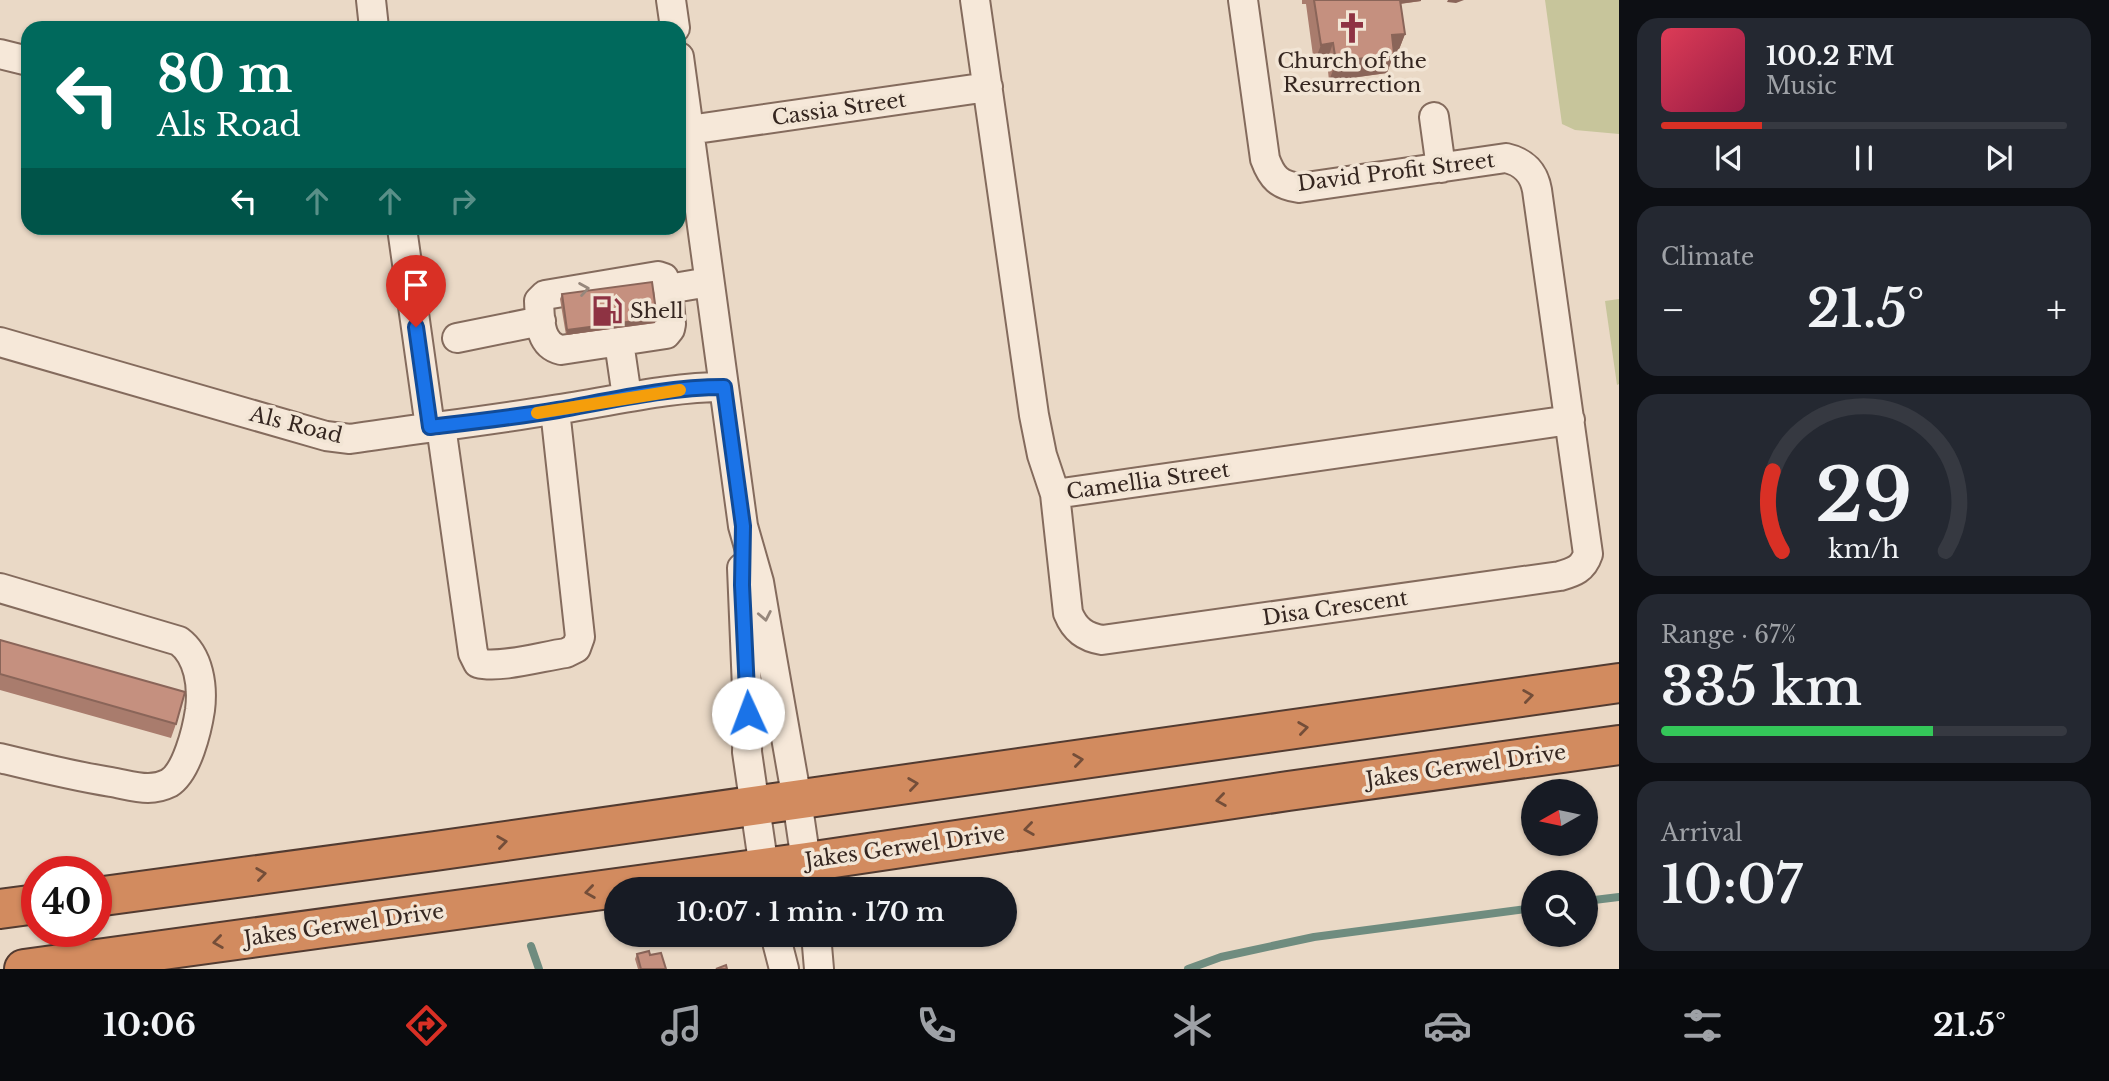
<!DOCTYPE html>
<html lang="en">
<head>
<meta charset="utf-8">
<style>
	body { margin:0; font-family:"Libre Baskerville",serif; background:#242831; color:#f1f3f6; height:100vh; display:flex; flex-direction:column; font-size:26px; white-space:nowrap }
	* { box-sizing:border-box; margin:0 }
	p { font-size:23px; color:#9ea1a6 }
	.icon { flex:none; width:38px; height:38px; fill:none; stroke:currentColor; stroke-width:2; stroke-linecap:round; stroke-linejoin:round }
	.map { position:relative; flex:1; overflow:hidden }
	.panel { display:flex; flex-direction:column; gap:18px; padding:18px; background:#0d0f14; width:490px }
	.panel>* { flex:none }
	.guide { position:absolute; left:21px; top:21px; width:665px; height:214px; border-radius:21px; box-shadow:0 2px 5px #0004; background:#00695c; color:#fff; overflow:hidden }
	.needle { width:46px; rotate:261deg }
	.controls { position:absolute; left:1521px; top:779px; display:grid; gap:14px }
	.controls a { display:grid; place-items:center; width:77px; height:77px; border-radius:50%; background:#171b24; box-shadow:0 2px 5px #0004; font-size:35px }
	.speed { position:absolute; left:21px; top:856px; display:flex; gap:14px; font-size:35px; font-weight:700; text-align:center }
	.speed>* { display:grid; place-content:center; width:91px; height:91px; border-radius:50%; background:#171b24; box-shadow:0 2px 5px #0004; line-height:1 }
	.speed .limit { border:10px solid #d22; background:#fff; color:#111 }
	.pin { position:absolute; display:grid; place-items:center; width:60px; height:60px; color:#fff; margin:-72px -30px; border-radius:50% 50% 50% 0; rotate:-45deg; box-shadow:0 0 7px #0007 }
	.pin .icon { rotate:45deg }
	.me { position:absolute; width:77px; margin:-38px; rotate:358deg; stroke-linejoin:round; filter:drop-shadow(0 0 5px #0008) }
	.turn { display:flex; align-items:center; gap:24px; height:147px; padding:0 21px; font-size:32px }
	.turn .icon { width:91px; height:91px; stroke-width:2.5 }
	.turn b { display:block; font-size:49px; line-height:60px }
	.lanes { display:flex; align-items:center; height:66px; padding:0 21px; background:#0003; justify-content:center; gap:35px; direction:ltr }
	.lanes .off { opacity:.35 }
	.big { font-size:52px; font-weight:600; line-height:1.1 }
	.panel .tile { flex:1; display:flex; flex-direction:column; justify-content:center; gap:10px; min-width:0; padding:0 24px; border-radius:21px; background:#242831 }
	.panel .dial { align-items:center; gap:0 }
	.dial svg { height:182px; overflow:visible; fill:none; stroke:#363941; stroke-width:7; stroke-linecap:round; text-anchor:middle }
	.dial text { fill:#f1f3f6; stroke:none }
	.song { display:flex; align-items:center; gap:21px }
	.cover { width:84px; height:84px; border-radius:10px; background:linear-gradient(135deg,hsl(350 70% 55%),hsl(340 70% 35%)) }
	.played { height:7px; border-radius:4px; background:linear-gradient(90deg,#d93025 25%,#363941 25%) }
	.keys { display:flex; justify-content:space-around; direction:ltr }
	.heat { display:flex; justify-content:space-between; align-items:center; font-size:38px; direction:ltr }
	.charge { height:10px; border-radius:5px; background:linear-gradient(90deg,#34c759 67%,#363941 0) }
	.trip { position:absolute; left:604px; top:877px; width:413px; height:70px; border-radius:35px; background:#171b24; box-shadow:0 2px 5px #0004; font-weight:600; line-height:70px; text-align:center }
	.menu { display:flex; height:112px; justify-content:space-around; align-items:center; background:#090b0e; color:#9ea1a6 }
	.menu .icon { width:49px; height:49px }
	.menu .selected { color:#d93025 }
	.menu b { font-size:32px; color:#f1f3f6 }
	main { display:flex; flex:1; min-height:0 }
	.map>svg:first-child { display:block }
	.green { fill:#c7c59b }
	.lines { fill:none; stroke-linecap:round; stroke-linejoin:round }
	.stream { stroke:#6f8c7f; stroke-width:8 }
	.minor-casing { stroke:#846b5d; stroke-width:32 }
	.highway-casing { stroke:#523b31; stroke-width:42 }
	.minor { stroke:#f6e8d9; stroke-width:28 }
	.highway { stroke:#d28b5f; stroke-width:38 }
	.wall { fill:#a97c6d }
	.shaded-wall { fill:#8a6559 }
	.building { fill:#c5907f; stroke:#8a6559; stroke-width:2 }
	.oneway { stroke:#96877c }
	.oneway2 { stroke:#744e39 }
	.route-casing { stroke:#114b97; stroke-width:18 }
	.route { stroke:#1a73e8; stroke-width:12 }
	.slow { stroke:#f59e0b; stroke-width:12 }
	.labels { text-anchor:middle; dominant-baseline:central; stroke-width:7; stroke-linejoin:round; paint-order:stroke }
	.poi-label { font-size:21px; fill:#352620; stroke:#f2e5d5 }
	.street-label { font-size:21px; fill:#352620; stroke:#f2e5d5 }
</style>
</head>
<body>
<main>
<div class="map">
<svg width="1619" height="969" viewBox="0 0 1619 969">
	<rect width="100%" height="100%" fill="#ead9c6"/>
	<path class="green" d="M1545,0h74v134l-44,-4 -13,-6z
		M1619,299v85l-2,1 -12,-84z"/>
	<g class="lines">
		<path class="stream" d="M1586,901l33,-4
			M531,946l8,23
			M1188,969l33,-12 93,-20 219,-29"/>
		<defs>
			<path id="minor" d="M371,0l3,28
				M671,0l4,28
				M975,0l59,415 8,40 13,39 515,-74
				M0,54l28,7
				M679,57l64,469 16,56 8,47 30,171 13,89
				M1434,117l7,51
				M689,130l299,-43
				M402,228l28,199
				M668,289l3,35 -1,5 -4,5 -105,16c-22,-5 -21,-30 -22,-49l6,-6 113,-19 6,2 4,11 41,-7
				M457,338l84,-17
				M0,342l326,94 24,3c67,-10 135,-18 203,-29 57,-8 113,-23 171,-23
				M619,342l8,55
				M441,426l32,227 5,10c21,6 65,-7 88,-10l10,-5 4,-11 -25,-227
				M1055,494l13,119c7,17 17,24 34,27l458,-64c14,-4 23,-7 28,-22l-51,-364c-3,-17 -13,-28 -31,-32l-207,30c-20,-3 -27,-10 -34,-29l-22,-159
				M742,568l6,145 -1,39 20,137
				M0,588l179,53c20,15 24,45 21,69 -3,20 -13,62 -31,73 -6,3 -14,5 -21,5 -12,0 -25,-4 -37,-6 -38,-6 -74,-15 -111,-24
				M775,934l9,35
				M816,934l3,35"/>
			<path id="highway" d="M96,897l339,-46 1184,-168
				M0,909l37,-5
				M24,969l783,-107 481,-71 331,-46"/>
		</defs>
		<use href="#minor" class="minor-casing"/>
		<use href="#highway" class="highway-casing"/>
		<use href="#minor" class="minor"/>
		<use href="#highway" class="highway"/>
	</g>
	<path class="wall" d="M1302,0h119v1l-21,3 5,30 -7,18 -4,1 -7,20 -58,8 -2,-20 -13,2 -8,-59h-4z
		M562,294l93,29 -89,12 -6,-36z
		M0,640l176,84 -5,14 -171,-48z
		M637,954l13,1 16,14h-28l-3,-10z"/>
	<path class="shaded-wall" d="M1399,0h22v1l-23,3z
		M1448,0h16l-8,3 -9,-1z
		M1405,34l-7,18 -13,2 7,-19z
		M1333,43l-6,18 -13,2 7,-18z
		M1394,54l-7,19 -58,8 7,-19z
		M657,318l-2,5 -89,12 1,-5z"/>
	<path class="building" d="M1314,0h86l5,34 -13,1 2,19 -58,8 -3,-19 -12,2z
		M652,282l5,36 -90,12 -5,-36z
		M0,640l185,52 -9,32 -176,-50z
		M649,951l1,4 11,-2 5,16h-25l-4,-15z
		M726,965l1,4h-11z"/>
	<defs><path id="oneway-chevron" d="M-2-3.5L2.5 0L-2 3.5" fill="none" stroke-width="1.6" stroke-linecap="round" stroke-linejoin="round" transform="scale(1.75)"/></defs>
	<g class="oneway">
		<use href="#oneway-chevron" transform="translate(584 289) rotate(-9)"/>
		<use href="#oneway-chevron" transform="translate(765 616) rotate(79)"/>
	</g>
	<g class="oneway2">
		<use href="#oneway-chevron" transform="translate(1528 696) rotate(-8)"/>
		<use href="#oneway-chevron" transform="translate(1303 728) rotate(-8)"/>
		<use href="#oneway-chevron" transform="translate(1078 760) rotate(-8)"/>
		<use href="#oneway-chevron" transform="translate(913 784) rotate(-8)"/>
		<use href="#oneway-chevron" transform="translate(1221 800) rotate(172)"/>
		<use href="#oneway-chevron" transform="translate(1029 829) rotate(172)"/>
		<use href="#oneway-chevron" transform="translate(502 842) rotate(-8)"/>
		<use href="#oneway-chevron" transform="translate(261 874) rotate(-8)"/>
		<use href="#oneway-chevron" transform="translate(590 892) rotate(172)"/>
		<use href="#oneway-chevron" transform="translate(218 942) rotate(172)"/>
	</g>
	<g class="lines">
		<defs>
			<path id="route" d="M416,327l14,100c42,-5 86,-10 128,-17 55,-10 110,-23 166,-23l19,139 -1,59 6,128"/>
		</defs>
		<use href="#route" class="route-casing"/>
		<use href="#route" class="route"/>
		<path class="slow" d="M537,413l143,-23"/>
	</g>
	<defs>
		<symbol id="church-bare" viewBox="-9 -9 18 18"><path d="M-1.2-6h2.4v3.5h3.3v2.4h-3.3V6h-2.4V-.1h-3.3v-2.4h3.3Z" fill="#8e3343" stroke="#f2e5d5" stroke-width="2.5" paint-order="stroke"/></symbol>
		<symbol id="fuel-bare" viewBox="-9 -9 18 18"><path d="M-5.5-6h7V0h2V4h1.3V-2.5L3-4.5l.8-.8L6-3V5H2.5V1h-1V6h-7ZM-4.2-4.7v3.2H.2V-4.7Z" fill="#8e3343" stroke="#f2e5d5" stroke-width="2.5" paint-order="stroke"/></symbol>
	</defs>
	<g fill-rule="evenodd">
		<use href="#church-bare" x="1330" y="6" width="44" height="44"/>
		<use href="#fuel-bare" x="585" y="289" width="44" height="44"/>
	</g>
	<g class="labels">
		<g class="poi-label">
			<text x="1352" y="61">Church of the<tspan x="1352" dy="24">Resurrection</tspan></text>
			<text x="630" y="311" text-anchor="start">Shell</text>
		</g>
		<g class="street-label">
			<text transform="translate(839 109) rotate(-8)">Cassia Street</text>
			<text transform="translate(1396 172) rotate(-7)">David Profit Street</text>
			<text transform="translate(296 425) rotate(14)">Als Road</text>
			<text transform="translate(1148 481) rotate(-8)">Camellia Street</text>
			<text transform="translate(1335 608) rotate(-8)">Disa Crescent</text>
			<text transform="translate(1466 766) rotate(-8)">Jakes Gerwel Drive</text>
			<text transform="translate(905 847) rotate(-8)">Jakes Gerwel Drive</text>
			<text transform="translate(344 925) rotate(-8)">Jakes Gerwel Drive</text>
		</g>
	</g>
</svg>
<div class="controls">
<a><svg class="needle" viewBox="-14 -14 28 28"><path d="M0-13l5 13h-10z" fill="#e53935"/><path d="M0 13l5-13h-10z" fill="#9ea1a6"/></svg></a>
<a><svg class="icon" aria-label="search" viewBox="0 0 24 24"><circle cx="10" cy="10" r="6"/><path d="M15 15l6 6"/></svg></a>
</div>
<div class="speed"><div class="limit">40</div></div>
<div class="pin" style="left:416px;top:327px;background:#d93025"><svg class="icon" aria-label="arrive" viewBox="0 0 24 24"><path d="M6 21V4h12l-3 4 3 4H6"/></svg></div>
<svg class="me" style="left:748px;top:713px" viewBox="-20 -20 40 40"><circle r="19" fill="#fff"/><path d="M0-13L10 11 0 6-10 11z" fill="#1a73e8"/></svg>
<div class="trip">10:07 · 1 min · 170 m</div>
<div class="guide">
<div class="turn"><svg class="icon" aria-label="left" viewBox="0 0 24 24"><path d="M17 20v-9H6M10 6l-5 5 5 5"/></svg><div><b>80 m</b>Als Road</div></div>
<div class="lanes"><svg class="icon" aria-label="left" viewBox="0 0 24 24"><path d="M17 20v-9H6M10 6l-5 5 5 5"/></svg><svg class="icon off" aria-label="ahead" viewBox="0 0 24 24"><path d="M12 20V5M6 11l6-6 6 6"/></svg><svg class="icon off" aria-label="ahead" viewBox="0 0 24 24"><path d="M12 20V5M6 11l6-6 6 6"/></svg><svg class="icon off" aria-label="right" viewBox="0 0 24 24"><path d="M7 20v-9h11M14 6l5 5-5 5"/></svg></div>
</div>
</div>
<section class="panel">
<div class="tile">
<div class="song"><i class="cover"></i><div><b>100.2 FM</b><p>Music</p></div></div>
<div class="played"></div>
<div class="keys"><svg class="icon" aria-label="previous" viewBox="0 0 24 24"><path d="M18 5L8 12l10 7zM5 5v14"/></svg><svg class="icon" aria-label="pause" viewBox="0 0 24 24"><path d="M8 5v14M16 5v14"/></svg><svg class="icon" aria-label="next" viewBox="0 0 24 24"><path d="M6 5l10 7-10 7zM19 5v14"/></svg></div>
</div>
<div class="tile"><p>Climate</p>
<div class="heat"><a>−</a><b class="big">21.5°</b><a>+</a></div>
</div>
<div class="tile dial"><svg viewBox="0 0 100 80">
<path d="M14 69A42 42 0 1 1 86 69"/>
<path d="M14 69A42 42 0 0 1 10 34" stroke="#d93025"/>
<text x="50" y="56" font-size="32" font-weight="700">29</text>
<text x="50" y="72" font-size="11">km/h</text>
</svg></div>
<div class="tile"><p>Range · 67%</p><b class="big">335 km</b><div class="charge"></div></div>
<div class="tile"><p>Arrival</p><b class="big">10:07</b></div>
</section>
</main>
<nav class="menu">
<b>10:06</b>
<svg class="icon selected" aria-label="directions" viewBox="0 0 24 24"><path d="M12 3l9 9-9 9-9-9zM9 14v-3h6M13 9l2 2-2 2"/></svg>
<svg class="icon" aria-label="music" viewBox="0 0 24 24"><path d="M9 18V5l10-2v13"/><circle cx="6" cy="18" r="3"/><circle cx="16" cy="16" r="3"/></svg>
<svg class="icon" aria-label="phone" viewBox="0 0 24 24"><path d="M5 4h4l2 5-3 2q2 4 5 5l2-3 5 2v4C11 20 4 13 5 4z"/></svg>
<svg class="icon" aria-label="climate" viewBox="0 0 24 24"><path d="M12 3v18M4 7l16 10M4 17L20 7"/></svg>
<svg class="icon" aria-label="car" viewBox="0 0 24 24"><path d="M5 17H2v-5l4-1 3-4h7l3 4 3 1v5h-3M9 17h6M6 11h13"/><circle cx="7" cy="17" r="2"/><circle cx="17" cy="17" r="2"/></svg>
<svg class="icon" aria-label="filters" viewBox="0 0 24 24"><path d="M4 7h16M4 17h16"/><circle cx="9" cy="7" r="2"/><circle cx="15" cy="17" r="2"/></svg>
<b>21.5°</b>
</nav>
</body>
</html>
